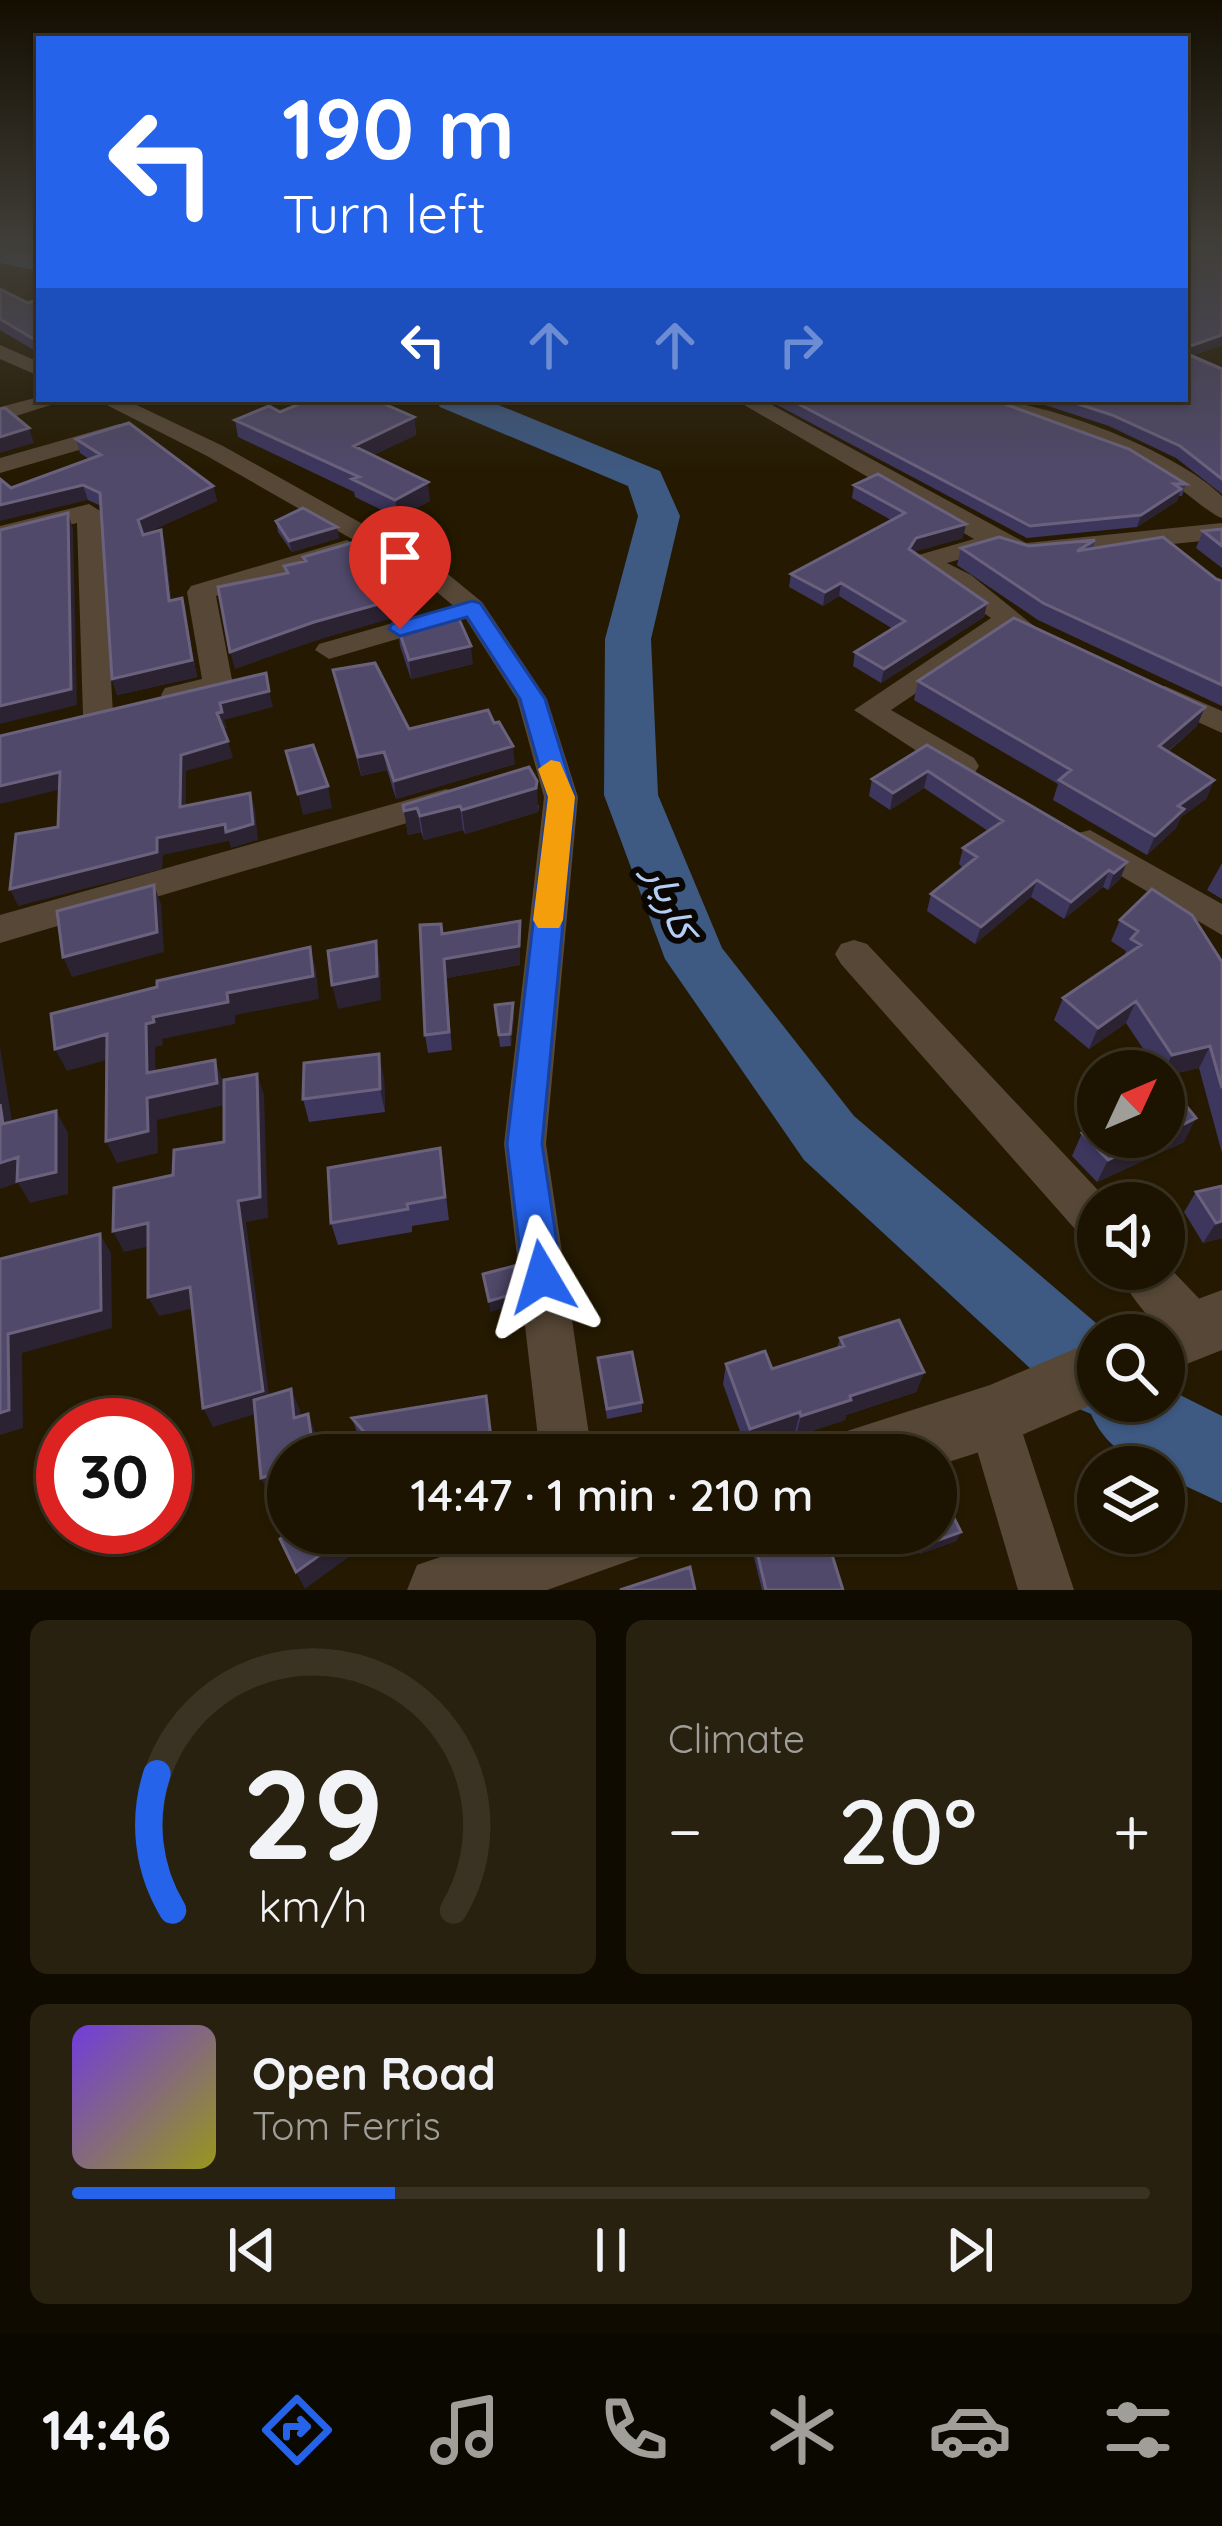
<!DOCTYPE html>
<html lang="en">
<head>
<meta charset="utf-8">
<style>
	body { margin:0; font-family:Quicksand,Vazirmatn,sans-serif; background:#292110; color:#f1f3f6; height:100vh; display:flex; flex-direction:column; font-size:45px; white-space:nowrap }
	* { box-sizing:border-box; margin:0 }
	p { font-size:39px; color:#a09e99 }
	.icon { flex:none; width:66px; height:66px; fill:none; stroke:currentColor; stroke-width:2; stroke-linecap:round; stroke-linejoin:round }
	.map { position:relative; height:1590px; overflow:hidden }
	.panel { display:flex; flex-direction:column; gap:30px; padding:30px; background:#0f0b01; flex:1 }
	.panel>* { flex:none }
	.hud { position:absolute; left:36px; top:36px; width:1152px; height:366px; border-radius:0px; box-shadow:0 3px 9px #0004,0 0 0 3px #3a3323; background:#2563eb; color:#fff; overflow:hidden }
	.needle { width:78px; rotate:46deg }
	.fabs { position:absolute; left:1077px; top:1050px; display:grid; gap:24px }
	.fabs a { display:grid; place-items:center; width:108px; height:108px; border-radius:50%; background:#1c1401; box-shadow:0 3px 9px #0004,0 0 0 3px #3a3323; font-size:60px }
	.speed { position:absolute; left:36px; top:1398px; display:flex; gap:24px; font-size:60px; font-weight:700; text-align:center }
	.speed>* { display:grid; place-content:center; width:156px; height:156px; border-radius:50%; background:#1c1401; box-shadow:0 3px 9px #0004,0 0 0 3px #3a3323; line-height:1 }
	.speed .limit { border:18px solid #d22; background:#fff; color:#111 }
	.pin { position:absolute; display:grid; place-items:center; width:102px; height:102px; color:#fff; margin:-123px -51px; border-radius:50% 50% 50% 0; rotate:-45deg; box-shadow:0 0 12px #0007 }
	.pin .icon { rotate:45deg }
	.me { position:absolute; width:132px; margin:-66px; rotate:353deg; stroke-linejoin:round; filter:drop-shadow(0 0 9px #0008) }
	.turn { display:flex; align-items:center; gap:42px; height:252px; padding:0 48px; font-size:54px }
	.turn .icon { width:156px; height:156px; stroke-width:2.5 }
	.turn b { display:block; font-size:84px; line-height:102px }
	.lanes { display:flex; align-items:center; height:114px; padding:0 48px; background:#0003; justify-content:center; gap:60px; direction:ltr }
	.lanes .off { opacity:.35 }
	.big { font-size:90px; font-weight:600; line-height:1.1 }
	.panel .tile { flex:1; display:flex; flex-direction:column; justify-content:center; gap:18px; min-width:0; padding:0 42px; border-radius:18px; background:#292110 }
	.panel .dial { align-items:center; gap:0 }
	.dial svg { height:312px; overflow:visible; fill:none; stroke:#3a3323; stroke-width:7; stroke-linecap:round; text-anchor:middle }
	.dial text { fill:#f1f3f6; stroke:none }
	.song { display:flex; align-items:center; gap:36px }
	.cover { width:144px; height:144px; border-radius:18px; background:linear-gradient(135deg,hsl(260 70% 55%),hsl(60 70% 35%)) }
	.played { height:12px; border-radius:6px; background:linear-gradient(90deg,#2563eb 30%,#3a3323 30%) }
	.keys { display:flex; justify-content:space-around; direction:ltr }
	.heat { display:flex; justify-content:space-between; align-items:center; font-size:66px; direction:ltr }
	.panel .tiles { flex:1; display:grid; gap:30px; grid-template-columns:1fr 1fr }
	.tile:last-child { grid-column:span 2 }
	.trip { position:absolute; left:267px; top:1434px; width:690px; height:120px; border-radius:60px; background:#1c1401; box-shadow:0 3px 9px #0004,0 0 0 3px #3a3323; font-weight:600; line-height:120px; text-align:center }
	.dock { display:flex; height:192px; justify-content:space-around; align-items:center; background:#0b0800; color:#a09e99 }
	.dock .icon { width:84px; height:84px }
	.dock .on { color:#2563eb }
	.dock b { font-size:54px; color:#f1f3f6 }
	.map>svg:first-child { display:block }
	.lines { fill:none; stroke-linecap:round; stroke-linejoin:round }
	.river { fill:#3e5982; fill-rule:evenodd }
	.minor { fill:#564736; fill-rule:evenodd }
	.tertiary { fill:#564736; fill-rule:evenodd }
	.wall { fill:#3d365d }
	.shaded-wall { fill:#2b2232 }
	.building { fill:#50496a; stroke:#6a627c; stroke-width:3 }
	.route { fill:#2563eb; stroke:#184099; stroke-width:3 }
	.slow { fill:#f59e0b }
	.labels { text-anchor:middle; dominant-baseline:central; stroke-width:12; stroke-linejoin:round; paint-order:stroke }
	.water-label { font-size:39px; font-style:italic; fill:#b4cef6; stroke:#0a0601 }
</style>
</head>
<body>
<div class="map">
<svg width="1222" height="1590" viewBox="0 0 1222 1590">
	<rect width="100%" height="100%" fill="#251a01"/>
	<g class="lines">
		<path class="river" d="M0,246l39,7v18l-39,-8z
			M435,399h49l176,72 20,45 -29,123 7,156 64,153 132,168 256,219h-12v66h66v-21l18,16 40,20v87l-58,-27v-9c-31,0 -61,-24 -73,-53l-21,-9 -266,-245 -139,-201 -61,-164 1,-156 33,-123 -10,-30 -188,-79z"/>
		<path class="minor" d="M0,345l39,17v14l-39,-17z
			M39,397l31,2 -70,22v-14z
			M95,399h29l99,47 215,120 44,36 65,97 31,98 -32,347 46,311h-52l-36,-311 40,-347 -27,-98 -55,-86 -42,-35 -213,-122z
			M734,399h27l265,144 196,-20v16l-198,20 -29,-10 -48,14 24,12 68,55 -14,9 -16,-8 -118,79 83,48 5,8 -5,8h-22l-98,-64 137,-92 -80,-56 4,-6 59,-17z
			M980,399c62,0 197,52 242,97v22c-14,-4 -54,-42 -76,-53 -45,-23 -134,-36 -166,-66z
			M119,424l8,2v10l-127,37v-15z
			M89,504l13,8 11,203 -15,10 -15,-10 -6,-192 -77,19v-16z
			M347,540l13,8 -4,6 -140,42 17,89c-13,13 -49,21 -68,17l-4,-7 4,-7 37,-9 -15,-87 4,-6z
			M442,609l14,8 -4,6 -123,36 -14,-9 4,-6z
			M1165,686l57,25v22l-68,-31 -4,-7 4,-7z
			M446,789l12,3 5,8 -5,8 -458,135v-28z
			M1090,830l132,74v31l-144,-84 -5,-9 5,-9z
			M854,940l13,4 243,259h-12v40l-16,-6 -241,-273 -6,-10 6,-10z
			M1164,1262l48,50 7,17 -7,17 -17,7c-31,-13 -65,-54 -78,-84h47z
			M992,1391l18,7 7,18 57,174h-56l-51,-174 7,-18z"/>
		<path class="tertiary" d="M1222,1290v60l-58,23v-38h-28l6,-15z
			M1098,1339l2,62 -108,47 -56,18v-11h-102l10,-23 146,-47z
			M510,1533h140l-10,24 -93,33h-140l10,-25z"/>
	</g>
	<path class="wall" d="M1185,246l37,99 -31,11 31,13v125l-46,-36 -67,-32 -70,-23 -29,-4h175z
		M0,289l28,14 11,-1v51l-39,-23z
		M766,399h225l195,85 -4,12h-3l-2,5 -40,26 -110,11z
		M280,412l134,5 2,18 -43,20 57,46 -32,17 -43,-21 -1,-5 -116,-55 -3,-17z
		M76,439l137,47 4,15 -73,33 17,-4 4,15 6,55 11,-2 15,79 -80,18 -5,-16 -11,-173 -13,-6 -77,-12 78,-29 -9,-6z
		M854,485l109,53 -50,14 74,51 -3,14 -103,66 -28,-17 2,-14 38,-23 -54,-33 -16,10 -34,-19 2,-13 100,-54 -39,-22z
		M276,521l63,17 -47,14 -14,-20z
		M1222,529v39l-26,-20 7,-17z
		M1095,540l-2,9 129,32v125l-184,-86 -81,-55 4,-17 68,-2z
		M398,628l75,36 -62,15 -11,-33z
		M333,670l76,59 106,35 -119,35 -9,-29 -26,6z
		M918,681l279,45 -29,26 46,28 -8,19 -25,18 -5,11 -29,27 -94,-55 5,-16 -144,-84z
		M927,745l200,117 -7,17 -12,11 -5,-3 -39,32 -33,-22 -56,47 -48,-33 4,-17 32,-26 -4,-4 4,-16 25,-17 -64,-43 -34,22 -21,-14 3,-17z
		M403,805h136l-1,7 -73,22 -2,-4 -39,10 -3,-8 -13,3z
		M1222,863v36l-15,-9z
		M1120,920l102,42v191l-23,-85 -35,8v-5h-6l-32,-48 -37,26 -35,-29 9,-22 60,-40 3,-7 -15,-10z
		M520,921v44l-74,13 6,72 -24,3 -3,-18 17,-101z
		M495,1005l19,10 -3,31 -11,1z
		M384,1077l1,35 -76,10 -6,-23z
		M1082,1133l102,9 -87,40 -25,-26z
		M440,1148l9,72 -37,6v6l-74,13 -7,-22z
		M1222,1186v52l-19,5 -19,-31 12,-20z
		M840,1338l84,34 -8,20 -70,23 -1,5 -49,16 -1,-4 -49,16 -23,-64 3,-20 46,5 65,-20z
		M598,1358l44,44v10l-35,7z
		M352,1418l142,37h-121l-14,-17z
		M961,1532l-5,9 -36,13 -9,-21z
		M755,1544l88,46h-81l-9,-37z"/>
	<path class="shaded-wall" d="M1222,335v10l-37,13v-10z
		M414,417l2,18 -60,28 -2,-17z
		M29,428l5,15 -34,10v-16z
		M428,482l2,19 -32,17 -3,-18z
		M83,485l5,15 -88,21v-16z
		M213,486l4,15 -75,34 -4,-15z
		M1181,489l-4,12 -40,26 4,-12z
		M68,513l5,16 4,176 -77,19v-18z
		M966,524l-3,14 -49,14 -5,-3 7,-11z
		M337,527l2,11 -47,14 -3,-11z
		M161,530l4,15 8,71 -4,-15z
		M841,583l-2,13 -16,10 2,-14z
		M415,594l2,17 -99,29 -83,29 -5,-17 84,-30z
		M182,598l15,79 -80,18 -5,-16z
		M987,603l-3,14 -103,66 3,-14z
		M471,646l2,18 -62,15 -2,-19z
		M269,691l4,16 -49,13 3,8 -6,2 -4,-17 3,-10z
		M1205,707l-8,19 -45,39 7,-19z
		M228,741l5,17 -47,13v52l-6,-16 1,-52z
		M513,746l2,18 -119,35 -2,-18z
		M384,752l3,18 -26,6 -3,-19z
		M928,771l-4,17 -34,22 3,-17z
		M60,772l6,16 -66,16v-18z
		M1214,780l-8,19 -25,18 -5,11 -29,27 8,-19 23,-30z
		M537,781l1,31 -73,22 -3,-24z
		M328,786l4,22 -29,7 -5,-21z
		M250,793l5,16 3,31 -27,8 -2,-7 -66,14 -1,14 -144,37 -8,-17 147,-51z
		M460,806l3,24 -39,10 -4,-24z
		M417,808l4,24 -13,3 -4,-24z
		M1127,862l-7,17 -12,11 6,-17z
		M1109,870l-6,17 -39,32 7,-17z
		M1037,880l-6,17 -56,47 6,-17z
		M154,885l7,19 3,48 -92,25 -9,-20z
		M520,921v44l-74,13 6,72 -8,-91z
		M376,941l4,24 1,35 -43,9 -6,-24z
		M310,947l6,23 3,29 -84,16v9l-73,15 1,6 -8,2 1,49 59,-36 8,22 2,23 -68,15 1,33 -41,10 -11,-22 41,-68 -1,-49 7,-7 74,-24z
		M1136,1001l-10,22 -37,26 9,-21z
		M513,1003l1,12 -3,31 -1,-12z
		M107,1034l10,23 -50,14 -12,-22z
		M1210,1046l-11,22 -35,8v-5l8,-16z
		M0,1047l16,99 -13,-22 -3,-20z
		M379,1054l5,23 1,35 -5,-23z
		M257,1074l7,21 4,123 -22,4 25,187 -58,18 -10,-19 35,-207z
		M56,1111l12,22v61l-38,9 -12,-20 -18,6v-26z
		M1196,1118l-12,24 -87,40 11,-22 49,-23h7v-3z
		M1222,1221v17l-19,5 13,-20z
		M148,1223l11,21 -35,8 -11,-21z
		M100,1234l11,19 1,75 -90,25 1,75 -23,7v-22l8,-79z
		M190,1287l10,20 -41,9 -11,-19z
		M517,1293l1,11 -28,8 -1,-11z
		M924,1372l-8,20 -70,23 -1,5 -49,16 5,-20 49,-20z
		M291,1389l9,21 3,27 -9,-19z
		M800,1412l-5,20 -49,16 4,-19z
		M308,1414l8,20 3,21h-5z
		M288,1470v21l-18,6 -9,-19z
		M961,1532l-5,9 -36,13 5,-9z
		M351,1533h4l6,15 -56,41 -9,-17z"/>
	<path class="building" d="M1185,246h37v89l-37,13z
		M0,289l28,14 8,-3 3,2v40l-39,-23z
		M1185,353l37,16v110l-42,-33 -68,-31 -49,-16h122z
		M311,399h62l41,18 -60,29 74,36 -33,18 -43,-21 7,-2 -124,-57 34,-14 11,6z
		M789,399h202l138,50 57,35h-12l7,5 -40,26 -111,11z
		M5,408l24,20 -29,9v-28z
		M129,423l84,63 -75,34 5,15 18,-5 8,71 13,-3 10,62 -80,19 -12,-186 -17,-8 -83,20v-26l11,9 90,-33 -25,-16z
		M878,474l88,50 -50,14 -7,11 78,54 -103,66 -29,-17 50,-31 -64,-38 -16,9 -34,-18 114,-61 -51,-28z
		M303,508l34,19 -48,14 -13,-20z
		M68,513l3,176 -71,17v-176z
		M1222,529v17l-19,-15z
		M999,537l30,9 66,-6 -18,11 86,-14 53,42 6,2v104l-179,-82 -82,-55z
		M365,539l50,55 -101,28 -84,30 -12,-65 70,-14 -4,-7 22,-5 -3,-4z
		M454,608l17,38 -62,14 -11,-32z
		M1014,618l191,89 -46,39 55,34 -36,26 6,3 -29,27 -96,-56 12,-10 -153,-89z
		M375,663l34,66 79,-19 6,13 5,-1 14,24 -119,35 -10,-29 -26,5 -25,-87z
		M266,673l3,18 -49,12 2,9 -5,1 11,28 -47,14 -1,52 70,-14 3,31 -27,8 -1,-8 -68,14v14l-147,37 6,-55 42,-7 2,-55 -60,14v-50z
		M313,745l15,41 -30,8 -12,-43z
		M927,745l200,117 -13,11 -5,-3 -38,32 -34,-22 -56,47 -50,-33 46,-37 -14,-9 40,-27 -75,-50 -35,22 -21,-14z
		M529,767l8,14 -1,7 -74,22 -2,-4 -40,10 -3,-8 -13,3 -1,-6z
		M154,885l3,47 -94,25 -6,-46z
		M1152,889l40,26 30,47v126l-12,-42 -38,9 -36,-54 -38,27 -35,-30 78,-53 -10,-6 7,-8 -18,-11z
		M520,921l-1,25 -75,13 5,73 -24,3 -5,-110 21,-1 1,10z
		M376,941l1,35 -45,9 -4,-34z
		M310,947l3,29 -86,17 1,9 -75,15 1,5 -8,2 1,49 68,-13 2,23 -70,15 1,33 -42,10 1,-107 -52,15 -4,-35 106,-27v-6z
		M513,1003l-3,31 -11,1 -4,-30z
		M379,1054l1,35 -77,10 1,-36z
		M257,1074l3,123 -22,4 25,190 -60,17 -13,-121 -42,10v-74l-35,8 1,-43 59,-13 1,-25 50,-8v-62z
		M1164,1081h2l30,37 -32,16z
		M0,1104l3,20 53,-13v61l-39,9 1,-24 -18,6z
		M1098,1125v12h59l-49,23 -26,-27z
		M440,1148l5,49 -38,7 1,5 -77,14 -3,-55z
		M1222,1186v35l-6,2 -20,-31z
		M100,1234l1,76 -93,24 1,76 -9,3v-154z
		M514,1266l3,27 -28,8 -6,-27z
		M899,1320l25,52 -74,24 1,4 -50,16 -1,-4 -50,17 -24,-65 39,-13 7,18 72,-23 -4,-8z
		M632,1352l10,50 -35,7 -9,-51z
		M291,1389l3,29 14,-4 6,41h-26v15l-27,8 -7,-78z
		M486,1396l7,59h-109l-32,-37z
		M665,1447l2,8h-32z
		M941,1492l20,40 -36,13 -6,-12h17v-39z
		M288,1533h63l-55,39 -16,-33z
		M782,1538l4,14 42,-10 15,48h-77l-11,-46z
		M690,1567l5,23h-75z"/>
	<linearGradient id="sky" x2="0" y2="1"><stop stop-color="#140e01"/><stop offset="0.52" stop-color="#403e38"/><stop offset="1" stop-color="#403e38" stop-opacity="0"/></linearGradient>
	<rect width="1222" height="469" fill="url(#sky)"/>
	<path class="route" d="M472,601l8,2 65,96 30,98 -33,347 20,133 -6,13 -14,5 -13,-5 -6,-13 -16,-133 41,-347 -28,-98 -53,-82 -67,19 -11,-7 3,-5z"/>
	<path class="slow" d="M551,760l9,2 15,35 -12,123 -4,8h-21l-5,-8 15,-123 -10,-28z"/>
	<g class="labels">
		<g class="water-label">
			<text transform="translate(673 901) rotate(68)">کاربار</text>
		</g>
	</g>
</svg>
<div class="fabs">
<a><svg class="needle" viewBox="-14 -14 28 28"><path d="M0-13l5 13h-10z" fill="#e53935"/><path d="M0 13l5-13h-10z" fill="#a09e99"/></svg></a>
<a><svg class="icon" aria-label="sound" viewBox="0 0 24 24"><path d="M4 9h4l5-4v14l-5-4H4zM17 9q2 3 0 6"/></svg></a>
<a><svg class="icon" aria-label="search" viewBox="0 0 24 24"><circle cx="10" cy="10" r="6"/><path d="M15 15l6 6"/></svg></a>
<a><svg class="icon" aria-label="layers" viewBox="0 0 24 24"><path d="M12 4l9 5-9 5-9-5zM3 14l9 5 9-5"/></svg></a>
</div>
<div class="speed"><div class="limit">30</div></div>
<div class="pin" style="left:400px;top:629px;background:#d93025"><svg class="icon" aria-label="arrive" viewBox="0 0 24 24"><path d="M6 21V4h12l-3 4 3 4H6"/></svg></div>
<svg class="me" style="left:542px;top:1277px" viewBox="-20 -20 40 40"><path d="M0-17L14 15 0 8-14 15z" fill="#2563eb" stroke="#fff" stroke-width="4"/></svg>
<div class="trip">14:47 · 1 min · 210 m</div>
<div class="hud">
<div class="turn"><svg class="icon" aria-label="left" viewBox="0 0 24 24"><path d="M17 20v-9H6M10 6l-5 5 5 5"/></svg><div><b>190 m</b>Turn left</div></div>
<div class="lanes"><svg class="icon" aria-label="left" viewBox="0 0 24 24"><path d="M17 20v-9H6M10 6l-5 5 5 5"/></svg><svg class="icon off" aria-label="ahead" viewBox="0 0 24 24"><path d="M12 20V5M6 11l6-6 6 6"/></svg><svg class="icon off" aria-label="ahead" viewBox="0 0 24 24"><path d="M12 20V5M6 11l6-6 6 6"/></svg><svg class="icon off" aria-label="right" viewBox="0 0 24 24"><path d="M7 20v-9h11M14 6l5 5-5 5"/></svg></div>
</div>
</div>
<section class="panel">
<div class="tiles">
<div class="tile dial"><svg viewBox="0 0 100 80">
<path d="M14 69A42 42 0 1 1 86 69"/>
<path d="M14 69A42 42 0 0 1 10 34" stroke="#2563eb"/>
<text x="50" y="56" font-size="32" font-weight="700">29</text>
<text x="50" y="72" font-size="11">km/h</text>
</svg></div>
<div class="tile"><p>Climate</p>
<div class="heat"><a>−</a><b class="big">20°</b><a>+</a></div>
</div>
<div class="tile">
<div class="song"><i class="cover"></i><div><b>Open Road</b><p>Tom Ferris</p></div></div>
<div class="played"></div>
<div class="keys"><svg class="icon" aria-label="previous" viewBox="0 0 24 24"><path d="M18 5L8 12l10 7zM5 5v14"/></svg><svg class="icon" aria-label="pause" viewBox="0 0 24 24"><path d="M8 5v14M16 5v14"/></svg><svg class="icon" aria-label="next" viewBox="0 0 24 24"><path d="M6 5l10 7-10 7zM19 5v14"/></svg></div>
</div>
</div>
</section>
<nav class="dock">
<b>14:46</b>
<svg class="icon on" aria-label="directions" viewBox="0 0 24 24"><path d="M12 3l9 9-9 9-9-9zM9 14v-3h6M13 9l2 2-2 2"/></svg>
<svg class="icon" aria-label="music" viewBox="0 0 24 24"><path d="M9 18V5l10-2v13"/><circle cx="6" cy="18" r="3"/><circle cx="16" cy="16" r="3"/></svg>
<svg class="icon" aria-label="phone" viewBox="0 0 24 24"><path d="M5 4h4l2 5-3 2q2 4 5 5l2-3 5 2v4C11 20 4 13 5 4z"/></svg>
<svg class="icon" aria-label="climate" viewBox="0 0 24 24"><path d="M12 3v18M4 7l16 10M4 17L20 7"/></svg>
<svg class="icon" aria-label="car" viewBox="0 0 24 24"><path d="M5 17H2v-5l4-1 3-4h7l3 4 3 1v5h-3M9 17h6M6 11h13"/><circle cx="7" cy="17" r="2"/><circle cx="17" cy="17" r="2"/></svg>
<svg class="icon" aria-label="filters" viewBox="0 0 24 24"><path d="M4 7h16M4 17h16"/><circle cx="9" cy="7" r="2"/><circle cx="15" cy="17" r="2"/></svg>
</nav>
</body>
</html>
